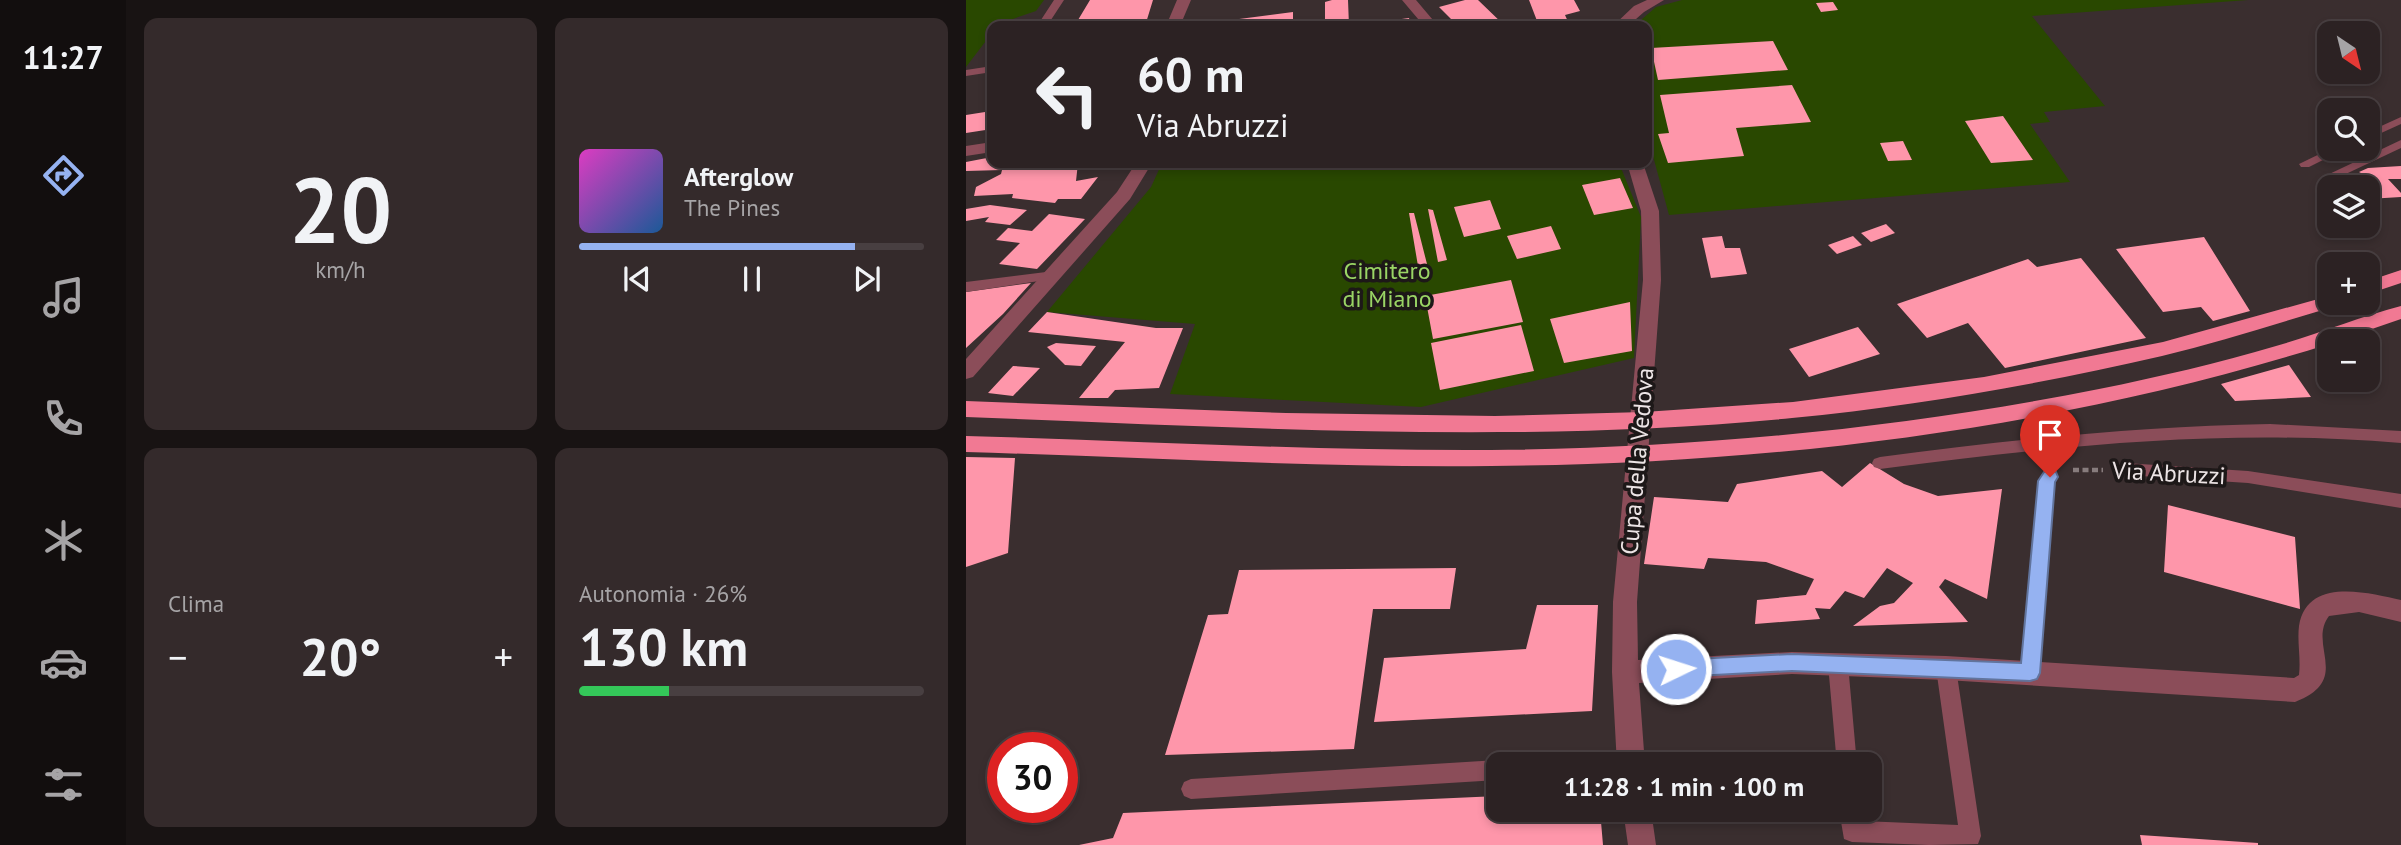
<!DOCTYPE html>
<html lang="it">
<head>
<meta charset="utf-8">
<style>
	body { margin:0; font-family:"PT Sans",sans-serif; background:#342a2b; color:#f1f3f6; height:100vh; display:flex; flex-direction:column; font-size:26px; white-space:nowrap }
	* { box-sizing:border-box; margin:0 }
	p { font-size:23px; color:#a6a4a6 }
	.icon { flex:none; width:38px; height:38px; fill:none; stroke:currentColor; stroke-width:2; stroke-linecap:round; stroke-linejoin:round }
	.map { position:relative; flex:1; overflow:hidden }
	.panel { display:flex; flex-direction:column; gap:18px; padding:18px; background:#181313; width:840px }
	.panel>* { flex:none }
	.guide { position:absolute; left:21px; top:21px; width:665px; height:147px; border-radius:14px; box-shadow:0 4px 10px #0003,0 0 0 2px #483f41; background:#2c2223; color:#f1f3f6; overflow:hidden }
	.needle { width:46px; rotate:145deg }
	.fabs { position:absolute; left:1351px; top:21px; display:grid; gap:14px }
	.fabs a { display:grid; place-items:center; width:63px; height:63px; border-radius:14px; background:#2c2223; box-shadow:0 4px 10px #0003,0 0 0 2px #483f41; font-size:35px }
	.speed { position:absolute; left:21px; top:732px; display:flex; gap:14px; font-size:35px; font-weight:700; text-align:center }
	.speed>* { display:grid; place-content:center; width:91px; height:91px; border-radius:50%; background:#2c2223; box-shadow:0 4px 10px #0003,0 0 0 2px #483f41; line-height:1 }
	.speed .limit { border:10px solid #d22; background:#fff; color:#111 }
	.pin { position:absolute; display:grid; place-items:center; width:60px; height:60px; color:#fff; margin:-72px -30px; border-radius:50% 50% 50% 0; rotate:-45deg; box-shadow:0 0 7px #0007 }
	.pin .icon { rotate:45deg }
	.me { position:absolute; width:77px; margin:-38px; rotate:86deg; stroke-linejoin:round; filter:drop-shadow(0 0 5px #0008) }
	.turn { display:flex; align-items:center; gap:24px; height:147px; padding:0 35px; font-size:32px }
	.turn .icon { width:91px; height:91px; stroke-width:2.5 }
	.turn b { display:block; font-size:49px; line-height:60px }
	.big { font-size:52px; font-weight:800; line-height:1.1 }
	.panel .widget { flex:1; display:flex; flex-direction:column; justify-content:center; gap:10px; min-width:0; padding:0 24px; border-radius:14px; background:#342a2b }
	.panel .dial { align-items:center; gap:0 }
	.dial b { font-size:91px; line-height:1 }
	.song { display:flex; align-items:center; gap:21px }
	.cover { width:84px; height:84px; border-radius:10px; background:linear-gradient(135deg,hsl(310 70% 55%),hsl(210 70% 35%)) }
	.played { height:7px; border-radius:4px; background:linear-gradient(90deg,#95b2f1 80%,#483f41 80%) }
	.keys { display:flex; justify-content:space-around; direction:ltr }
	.heat { display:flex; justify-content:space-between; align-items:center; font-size:38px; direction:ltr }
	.charge { height:10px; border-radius:5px; background:linear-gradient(90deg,#34c759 26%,#483f41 0) }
	.panel .tiles { flex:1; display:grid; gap:18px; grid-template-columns:repeat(2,1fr) }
	.trip { position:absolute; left:520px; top:752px; width:396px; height:70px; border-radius:14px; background:#2c2223; box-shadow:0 4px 10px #0003,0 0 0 2px #483f41; font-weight:800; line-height:70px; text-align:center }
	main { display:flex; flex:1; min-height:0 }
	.tab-bar { display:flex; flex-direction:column; width:126px; justify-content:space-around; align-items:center; background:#120e0e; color:#a6a4a6 }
	.tab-bar .icon { width:49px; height:49px }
	.tab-bar .on { color:#95b2f1 }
	.tab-bar b { font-size:32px; color:#f1f3f6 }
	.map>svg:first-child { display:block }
	.green { fill:#294800 }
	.building { fill:#fe96aa }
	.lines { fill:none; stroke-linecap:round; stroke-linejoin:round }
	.path { stroke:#877c7d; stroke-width:4.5; stroke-dasharray:6 3.5; stroke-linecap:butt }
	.lane { fill:#8b4d59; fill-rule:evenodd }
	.street { fill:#8b4d59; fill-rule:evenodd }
	.highway { fill:#f17993; fill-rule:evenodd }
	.route { fill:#95b2f1; stroke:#61749d; stroke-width:2 }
	.labels { text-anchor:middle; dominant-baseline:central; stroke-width:7; stroke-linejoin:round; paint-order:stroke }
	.park-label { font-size:24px; fill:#9ad565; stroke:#1d1818 }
	.street-label { font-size:24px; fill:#ece4e5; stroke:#1d1818 }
</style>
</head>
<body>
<main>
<nav class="tab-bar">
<b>11:27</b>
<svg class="icon on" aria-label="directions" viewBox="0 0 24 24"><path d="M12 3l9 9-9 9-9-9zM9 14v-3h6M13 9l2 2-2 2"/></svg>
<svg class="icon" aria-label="music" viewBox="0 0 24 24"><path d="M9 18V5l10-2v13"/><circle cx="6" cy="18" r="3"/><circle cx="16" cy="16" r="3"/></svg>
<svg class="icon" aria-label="phone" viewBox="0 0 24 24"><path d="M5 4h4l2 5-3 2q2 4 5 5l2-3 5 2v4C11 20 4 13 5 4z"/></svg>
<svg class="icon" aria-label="climate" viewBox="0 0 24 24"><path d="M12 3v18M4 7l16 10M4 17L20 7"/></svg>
<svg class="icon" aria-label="car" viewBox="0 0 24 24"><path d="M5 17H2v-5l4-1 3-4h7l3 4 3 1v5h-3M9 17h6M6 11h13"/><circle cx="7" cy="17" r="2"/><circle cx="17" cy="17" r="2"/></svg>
<svg class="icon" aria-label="filters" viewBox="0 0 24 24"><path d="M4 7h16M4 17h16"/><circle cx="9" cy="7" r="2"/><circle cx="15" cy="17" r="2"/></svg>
</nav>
<section class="panel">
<div class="tiles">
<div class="widget dial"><b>20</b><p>km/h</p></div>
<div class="widget">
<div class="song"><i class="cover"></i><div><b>Afterglow</b><p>The Pines</p></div></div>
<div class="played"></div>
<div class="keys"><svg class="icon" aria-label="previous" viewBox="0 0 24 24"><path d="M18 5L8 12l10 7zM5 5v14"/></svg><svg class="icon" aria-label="pause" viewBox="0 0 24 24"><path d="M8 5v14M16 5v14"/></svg><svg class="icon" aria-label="next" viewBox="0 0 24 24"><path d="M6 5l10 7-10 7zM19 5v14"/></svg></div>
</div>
<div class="widget"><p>Clima</p>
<div class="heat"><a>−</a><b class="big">20°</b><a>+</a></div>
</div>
<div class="widget"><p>Autonomia · 26%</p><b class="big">130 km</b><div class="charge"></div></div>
</div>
</section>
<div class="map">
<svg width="1435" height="845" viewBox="0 0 1435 845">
	<rect width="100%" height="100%" fill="#3a2e2f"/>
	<path class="green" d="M0,0h78l-8,11 -44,15v7l-26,34z
		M716,0h566l-216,16 73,90 -61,6 6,10 -20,2 40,58 -401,33 -22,-81v-108h-13l22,-19z
		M196,163h457l22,54 -7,141 -213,49 -251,-13 25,-70 -148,-12 104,-125z"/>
	<path class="building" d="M124,0h63l-8,26h-61l2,-7 -8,1z
		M366,0h16l1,26h-54l30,-5v-19z
		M499,0h13l27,26h-47l-19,-19z
		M563,0h45l6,11 -15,4 5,11h-31z
		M867,2l5,8 -17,2 -5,-9z
		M327,12v14h-78l1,-4z
		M443,18l2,8h-53v-1z
		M1386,23l8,7 -15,1 -8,-7z
		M807,41l15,29 -130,10 -7,-32z
		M826,85l19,37 -75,6 8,28 -76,7 -10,-29 11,-1 -9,-38z
		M26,104v25l-26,4v-18l19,-3 2,-7z
		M1037,116l30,44 -42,3 -26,-42z
		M937,141l9,19 -24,1 -8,-18z
		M26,157v6h86l-2,18 22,-4 -17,22h-23l-3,4 -43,-5 1,-4 -39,2 2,-9 25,-13 1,-4 -36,1v-9z
		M1435,166v13h-13l13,14v4l-33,2v-12h-11l-6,-6 21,-2 -13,-7 9,-4z
		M654,178l13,30 -39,7 -12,-30z
		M524,200l11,29 -37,8 -10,-30z
		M24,205l37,5 -17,15 -25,-3 4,-5 -23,4v-12z
		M462,209l5,1 14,50 -9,2z
		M443,213h5l13,51 -9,2z
		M83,214l36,5 -48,50 -38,-5 21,-21 -24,-3 12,-12 24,3z
		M920,224l9,9 -24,9 -10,-9z
		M585,226l10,23 -44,10 -10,-23z
		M756,236l3,12h15l7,26 -36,4 -9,-40z
		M887,236l9,9 -25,9 -9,-9z
		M1238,237l46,74 -37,10 -12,-14 -38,5 -47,-63z
		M1115,258l65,80 -141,30 -37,-45 -41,15 -30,-34 131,-45 9,8z
		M545,280l12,42 -90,17 -8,-43z
		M65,283l-28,31 -37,34v-56z
		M664,302l2,49 -68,12 -14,-44z
		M81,312l109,16h27l-24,60 -44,2 -7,8h-29l46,-56 -97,-10z
		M555,325l13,46 -94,19 -9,-47z
		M892,327l22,27 -71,23 -20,-28z
		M90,343l40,3 -15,20 -16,-1 -18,-18z
		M1323,365l22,32 -76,4 -14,-17z
		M47,366l27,2 -27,28 -25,-3z
		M0,457l49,1 -7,95 -42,14z
		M904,463l34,21 34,12 64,-7 -15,110 -42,-20 -6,8 29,35 -115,4 27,-20 14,-3 19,-20 -26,-15 -23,30 -19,-7 -15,18 -15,-1 5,11 -65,5 2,-24 49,-5 8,-16 -48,-17 -58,-4 -4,11 -60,-5 10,-67 74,5 9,-18 85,-13 20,16z
		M1202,505l127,32 5,72 -136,-37z
		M490,568l-6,41h-77l-19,140 -189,6 43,-140 20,-1 11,-44z
		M571,605h61l-6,106 -218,11 10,-64 142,-9z
		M532,796v14h102l3,35h-524l34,-7 10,-25z
		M1174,835l118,8v2h-116z"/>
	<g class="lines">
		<path class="path" d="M1107,470h30"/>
		<path class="lane" d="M88,0h10l-17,26h-10z
			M26,66v6l-26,4v-6z
			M1435,117v7l-33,15v-7z
			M1435,140v8l-68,32h-8l-2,-3z
			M1364,149h15l-36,18h-8l-2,-3z
			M88,271l5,1 2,3 -2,3 -93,14v-10z
			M1304,424l131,7v12c-178,-15 -344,3 -521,26l-6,-2 -2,-4 2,-4 6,-2c130,-17 259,-31 390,-33z
			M1159,463l123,8 153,23v14l-153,-25 -123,-8 -6,-2 -2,-4 2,-4z
			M1084,470l6,1 2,5 -3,6 -15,190 -3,6 -7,3 -7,-3 -3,-6 19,-191 5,-10z
			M872,655l7,3 3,6 9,101h-20l-9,-101 3,-6z
			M980,659l7,3 3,6 25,168 -3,8 -49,1 -77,-3 -8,-3 -5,-29h22l1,11 96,4 -22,-157 3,-6z
			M665,752l7,3 2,10h-63l3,-7 7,-3z
			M532,760l8,5h-8v15l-307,19 -7,-3 -3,-7 3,-7 7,-3z"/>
		<path class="street" d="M211,0h14l-11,26h-14z
			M436,0h14l22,26h-14z
			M681,0h17l-20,12 -16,14h-15l21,-20z
			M26,142v10l-26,4v-10z
			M170,163h16l-22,36 -157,178 -7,2v-20l151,-167z
			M661,163h16l16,48 2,69 -24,322 1,58 154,-8 154,4 348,22 5,-3c2,-17 -2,-33 0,-49 8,-50 70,-33 102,-26v22l-42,-10 -30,4c-22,29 24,64 -34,86l-349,-22 -154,-6 -153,9 6,82h-28l-5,-93 1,-70 30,-322 -2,-69z
			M657,810h28l5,35h-28z"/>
		<path class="highway" d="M1435,270v13l-33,11v-13z
			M1363,296v7h9l-2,3c-58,17 -116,36 -174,50 -121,28 -246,50 -370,62 -274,27 -551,9 -826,-1v-16l320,12 209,3 149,-4 149,-10 191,-25 179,-35z
			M1435,306v13l-64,22h-8v3c-269,85 -556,120 -838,122 -175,2 -350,-9 -525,-14v-16c175,5 350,15 525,14 203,-2 408,-21 608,-61 60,-12 119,-26 177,-43 42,-12 83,-29 125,-40z"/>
	</g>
	<path class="route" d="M1084,470l6,2 2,5 -3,5 -15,191 -3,6 -7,2 -238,-10 -116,6 -7,-2 -3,-6 3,-7 7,-2 116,-6 229,9 17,-182 6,-9z"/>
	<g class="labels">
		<g class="park-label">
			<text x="421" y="270">Cimitero<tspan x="421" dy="28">di Miano</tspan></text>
		</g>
		<g class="street-label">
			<text transform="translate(671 461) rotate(-85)">Cupa della Vedova</text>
			<text transform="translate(1203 473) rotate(3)">Via Abruzzi</text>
		</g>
	</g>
</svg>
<div class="fabs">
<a><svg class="needle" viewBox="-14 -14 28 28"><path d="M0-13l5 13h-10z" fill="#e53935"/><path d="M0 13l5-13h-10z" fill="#a6a4a6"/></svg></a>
<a><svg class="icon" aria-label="search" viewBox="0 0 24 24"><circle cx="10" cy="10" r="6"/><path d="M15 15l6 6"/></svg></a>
<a><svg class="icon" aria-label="layers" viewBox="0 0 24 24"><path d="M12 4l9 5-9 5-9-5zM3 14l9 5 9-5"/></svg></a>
<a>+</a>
<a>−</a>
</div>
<div class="speed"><div class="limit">30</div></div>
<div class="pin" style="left:1084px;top:477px;background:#d93025"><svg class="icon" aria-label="arrive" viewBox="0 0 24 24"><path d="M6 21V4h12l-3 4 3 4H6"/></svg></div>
<svg class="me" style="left:710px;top:669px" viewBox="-20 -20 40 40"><circle r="17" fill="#95b2f1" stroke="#fff" stroke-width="3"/><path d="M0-11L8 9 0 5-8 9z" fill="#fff"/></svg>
<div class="trip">11:28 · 1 min · 100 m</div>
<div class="guide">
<div class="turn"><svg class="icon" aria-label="left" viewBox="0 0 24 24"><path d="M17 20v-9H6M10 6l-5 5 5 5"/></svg><div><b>60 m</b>Via Abruzzi</div></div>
</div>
</div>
</main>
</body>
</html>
